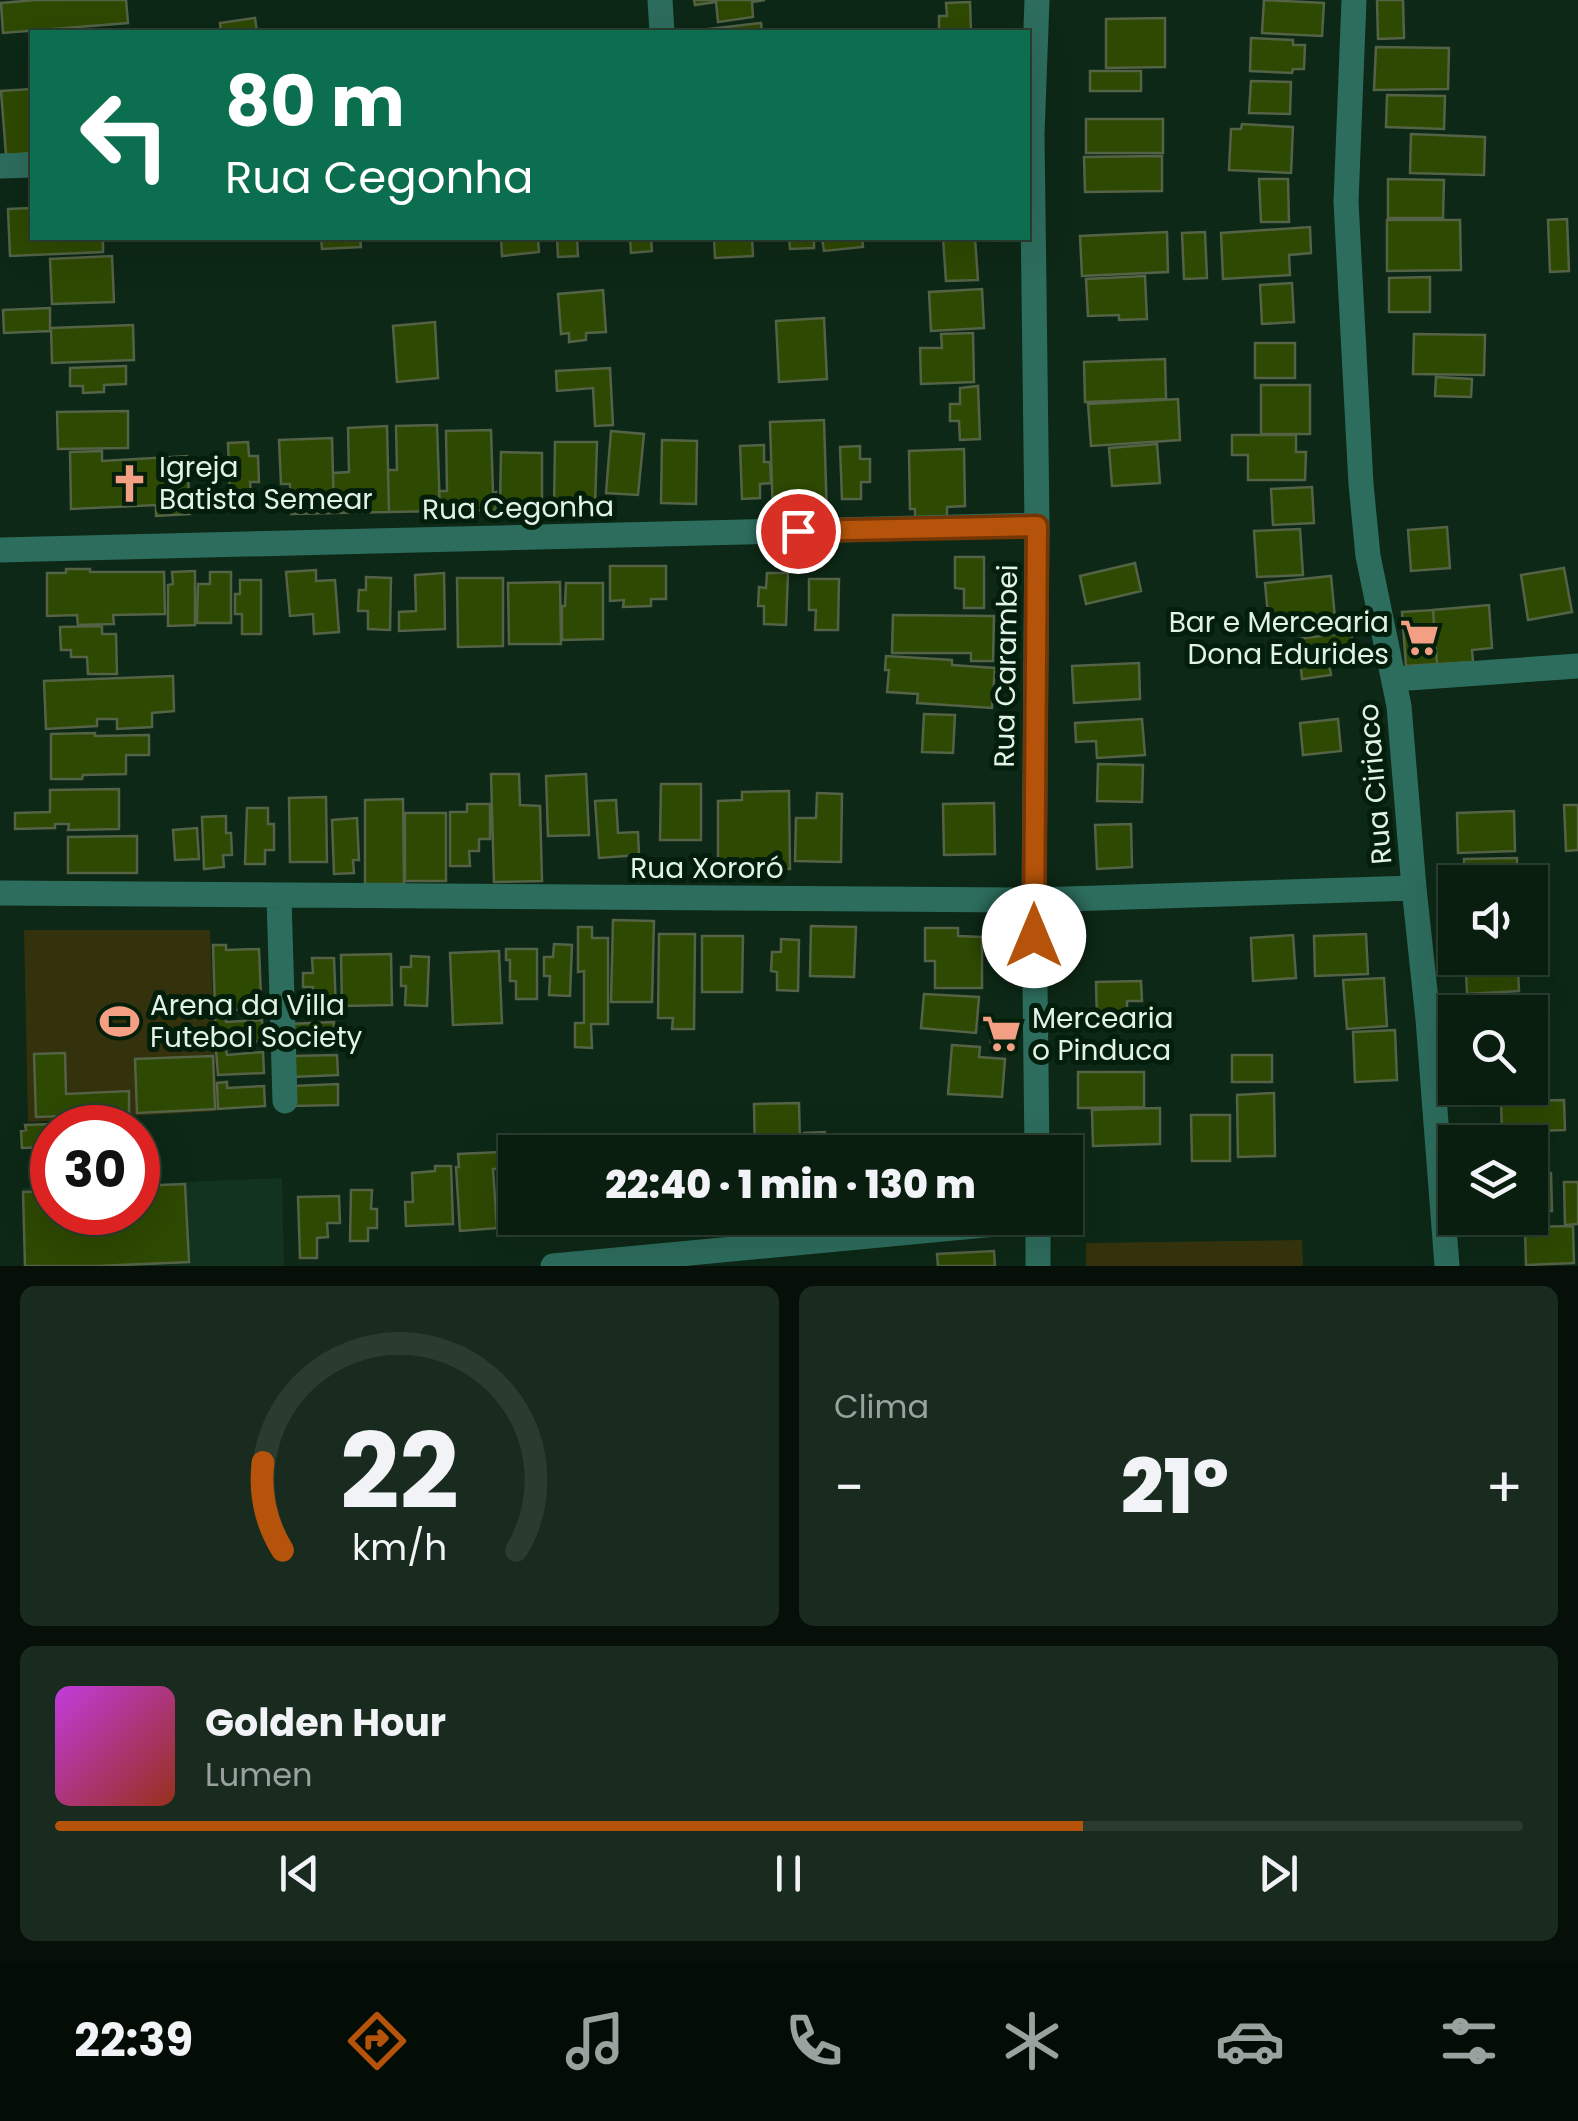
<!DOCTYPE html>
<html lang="pt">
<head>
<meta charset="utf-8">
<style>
	body { margin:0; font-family:Poppins,sans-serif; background:#182b1e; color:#f1f3f6; height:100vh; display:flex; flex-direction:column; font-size:38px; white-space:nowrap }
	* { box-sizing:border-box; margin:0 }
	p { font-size:32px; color:#99a29f }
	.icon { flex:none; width:55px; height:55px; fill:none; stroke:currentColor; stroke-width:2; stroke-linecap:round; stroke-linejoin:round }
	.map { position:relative; height:1266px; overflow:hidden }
	.sheet { display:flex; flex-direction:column; gap:20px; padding:20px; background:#061009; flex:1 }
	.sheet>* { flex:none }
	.hud { position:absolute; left:30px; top:30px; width:1000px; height:210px; border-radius:0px; box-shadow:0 10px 40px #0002,0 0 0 2px #2a3c30; background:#0b6e4f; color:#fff; overflow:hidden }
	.buttons { position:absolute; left:1438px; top:865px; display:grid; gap:20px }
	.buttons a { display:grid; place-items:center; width:110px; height:110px; border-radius:0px; background:#0a1e10; box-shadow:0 10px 40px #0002,0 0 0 2px #2a3c30; font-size:50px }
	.speed { position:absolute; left:30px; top:1105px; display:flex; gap:20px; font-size:50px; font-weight:700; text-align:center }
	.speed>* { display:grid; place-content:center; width:130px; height:130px; border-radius:50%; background:#0a1e10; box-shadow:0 10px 40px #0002,0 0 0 2px #2a3c30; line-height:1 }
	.speed .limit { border:15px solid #d22; background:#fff; color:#111 }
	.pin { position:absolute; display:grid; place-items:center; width:85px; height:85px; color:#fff; margin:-42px; border:5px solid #fff; border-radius:50%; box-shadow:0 2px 10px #0007 }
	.me { position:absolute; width:110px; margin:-55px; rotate:0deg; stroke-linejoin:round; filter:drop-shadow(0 0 8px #0008) }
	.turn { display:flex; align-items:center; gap:35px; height:210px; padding:0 30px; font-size:45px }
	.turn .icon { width:130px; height:130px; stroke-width:2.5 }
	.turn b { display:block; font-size:70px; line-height:85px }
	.big { font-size:75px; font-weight:800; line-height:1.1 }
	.sheet .widget { flex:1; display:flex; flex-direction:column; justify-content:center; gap:15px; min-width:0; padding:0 35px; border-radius:15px; background:#182b1e }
	.sheet .dial { align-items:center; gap:0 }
	.dial svg { height:260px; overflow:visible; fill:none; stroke:#2a3c30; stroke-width:7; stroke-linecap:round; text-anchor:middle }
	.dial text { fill:#f1f3f6; stroke:none }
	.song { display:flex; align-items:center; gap:30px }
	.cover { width:120px; height:120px; border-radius:15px; background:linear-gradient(135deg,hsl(290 70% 55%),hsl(10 70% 35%)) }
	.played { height:10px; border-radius:5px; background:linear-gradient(90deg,#b45309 70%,#2a3c30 70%) }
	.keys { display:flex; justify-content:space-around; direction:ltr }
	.heat { display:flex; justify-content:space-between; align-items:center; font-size:55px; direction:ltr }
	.sheet .tiles { flex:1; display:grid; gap:20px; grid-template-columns:1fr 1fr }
	.widget:last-child { grid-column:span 2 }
	.trip { position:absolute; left:498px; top:1135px; width:585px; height:100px; border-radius:0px; background:#0a1e10; box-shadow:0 10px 40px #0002,0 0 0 2px #2a3c30; font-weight:800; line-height:100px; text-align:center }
	.menu { display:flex; height:160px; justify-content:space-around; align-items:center; background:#040c06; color:#99a29f }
	.menu .icon { width:70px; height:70px }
	.menu .active { color:#b45309 }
	.menu b { font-size:45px; color:#f1f3f6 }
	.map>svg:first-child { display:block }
	.built { fill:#12341e }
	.garden { fill:#34320c }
	.building { fill:#2e4902; stroke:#546246; stroke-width:2.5 }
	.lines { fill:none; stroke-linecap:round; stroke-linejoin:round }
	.minor { stroke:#2d6d5d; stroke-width:25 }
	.route-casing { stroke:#753606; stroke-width:25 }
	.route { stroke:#b45309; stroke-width:18 }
	.labels { text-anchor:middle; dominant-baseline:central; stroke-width:10; stroke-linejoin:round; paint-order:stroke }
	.poi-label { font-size:28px; fill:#e2f2e6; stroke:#041e0c; text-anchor:start }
	.street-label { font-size:28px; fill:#e2f2e6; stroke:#041e0c }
</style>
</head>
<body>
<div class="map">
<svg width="1578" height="1266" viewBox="0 0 1578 1266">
	<rect width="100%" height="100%" fill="#0d2816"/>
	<path class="built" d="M282,1178l2,88h-259l-3,-78 30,-1v25h86v-28z"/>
	<path class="garden" d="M24,930h186l7,181 -189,11z
		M1302,1240l1,26h-217v-23z"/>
	<path class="building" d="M35,0h91l2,23 -125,10 -2,-30z
		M694,0h71l-13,2 1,15 -35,5 -2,-20 -21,3z
		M1264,0l60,3 -2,33 -60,-3z
		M1377,0h26l1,38 -26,1z
		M970,2l1,30h-32v-16h8l-1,-13z
		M255,18l2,14h-36l-1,-9z
		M1165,18v49l-59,1v-49z
		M761,23l1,9h-71v-1z
		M1251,38l42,2v5h12l-1,24h-11l-1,4 -42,-2z
		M1376,47l73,1 -1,41 -74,1z
		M1090,71h51v20h-51z
		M1251,81l40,1 -1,32 -41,-1z
		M31,89l1,64 -26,2 -5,-64z
		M1387,95l58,1 -1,33 -58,-2z
		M1086,119h77v34h-77z
		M1242,124l51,3 -2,46 -62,-3 2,-41h10z
		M1411,134l74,3 -1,38 -74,-2z
		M1162,156v35l-77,1 -1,-35z
		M1259,179h29l1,43h-28z
		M1388,179l56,1 -1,38h-55z
		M32,208v30h71v14l-93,4 -2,-47z
		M1567,219l2,52 -19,1 -2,-52z
		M1387,220h73l1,50 -74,1z
		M1310,227l1,26 -22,2 1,20 -67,4 -2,-46z
		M1167,232l1,40 -86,4 -2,-40z
		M1205,232l2,46 -23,1 -2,-46z
		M321,238h39l1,9 -39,2z
		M501,238h37l1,14 -37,4z
		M557,238h20l1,18 -20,1z
		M630,238h21l1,13 -21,2z
		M714,238h38l1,18 -38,2z
		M789,238h25v10l-24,1z
		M822,238h40l1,9 -39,4z
		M943,238h32l3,42 -32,1z
		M112,256l2,46 -62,2 -2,-45z
		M1145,276l2,43 -28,1v-5l-31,1 -2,-37z
		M1430,277v35h-41v-34z
		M1292,283l2,39 -32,2 -2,-39z
		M982,289l2,39 -53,3 -2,-39z
		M603,290l3,42 -20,1v7l-17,2v-9l-8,1 -3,-40z
		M50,308v23l-46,2 -1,-23z
		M824,318l3,61 -48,3 -3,-61z
		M435,322l3,56 -41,4 -4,-56z
		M133,325l1,35 -82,3 -1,-35z
		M973,333l1,49 -53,2 -1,-36h22l-1,-14z
		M1414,334l71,1 -1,40 -71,-1z
		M1255,343h40v35h-40z
		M1165,359l1,40 -81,3 -1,-40z
		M126,366v18l-22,1v7l-21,1v-7h-13v-18z
		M610,368l3,57 -18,1 -2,-38 -36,3 -1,-20z
		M1436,377l36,2 -1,18 -36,-1z
		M1261,385h49v49h-49z
		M978,386l2,53 -20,1 -1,-19h-9v-17h10v-16z
		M1178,399l2,41 -89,6 -3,-42z
		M128,411v37l-70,1 -1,-37z
		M824,420l3,98h-54l-3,-96z
		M437,425l3,86 -51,1 -1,-42h9l-1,-44z
		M387,426l2,86 -55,1 -1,-40 16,-1 -1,-44z
		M491,430l2,63 3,-1v18l-56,1 -1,-20h8l-1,-60z
		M611,431l33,3 -6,61 -32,-2z
		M1232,435h64v17h10l-1,28h-57v-25h-16z
		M332,438l2,75 -43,1 -1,-30h-9l-2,-44z
		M662,440l35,1 -1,63 -35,-1z
		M248,442l1,14h9l1,26h-9l1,13 -21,1 -2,-53z
		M555,442h42l-2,66h-41z
		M1157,444l3,39 -48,3 -3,-38z
		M764,445v17h6l1,21 -11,1v14l-18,1 -2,-53z
		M860,446v13h10v23h-9v17h-19l-2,-52z
		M964,449l1,57 -18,1v10h-32v-8h-5l-1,-58z
		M102,451v10l85,-5 3,58 -34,2v-11l-85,4 -1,-57z
		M501,452l41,1v51h-42z
		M1312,487l2,36 -41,2 -2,-36z
		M1447,527l3,41 -39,3 -3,-41z
		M1300,529l3,46 -46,2 -3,-46z
		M955,557h29v51h-20v-19l-9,-1z
		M1135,563l6,28 -55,13 -6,-28z
		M610,566h56v33h-15v7l-28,1 1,-7 -14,1z
		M1564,568l8,44 -44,8 -7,-45z
		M66,569h24v3h74l1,42 -52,1 1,9 -36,1 -1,-10 -30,1v-43h19z
		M316,570v11l19,-1 4,52 -25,2 -1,-20 -23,2 -4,-44z
		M195,571v54l-27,1v-41l5,-1 -1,-12z
		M210,572h21v51h-34l1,-39h12z
		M444,573l1,56 -46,2v-19l17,-1 -1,-36z
		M767,573h21l-2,52 -22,-1v-18h-6l1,-19 7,1z
		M1331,576l4,42 -66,7 -4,-42z
		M366,577l25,1 -1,52 -22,-1v-18h-10l1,-21h7z
		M457,578h46v68l-45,1z
		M809,579h30l-1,51h-23l1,-20h-7z
		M240,580h21v54h-19v-20h-7v-20h5z
		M560,582l1,62h-52l-1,-61z
		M566,583h37v56l-41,1v-34h3z
		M1489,605l3,43 -20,2 1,12 -36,2 -4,-54z
		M1433,610l4,54 -31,2 -4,-54z
		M893,615l101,1 -1,45h-22v-8h-79z
		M102,626v8h14l1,40h-29l-1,-17h-16v-7h-10l-1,-23z
		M1351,632l3,23 -26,3 3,17 -29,4 -4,-40z
		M886,656l66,4v5l43,3 -3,40 -75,-5 1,-9 -31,-2 2,-22h-4z
		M1139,663l1,36 -66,4 -2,-37z
		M173,676l1,35 -22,2v14l-35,2v-10h-20v7l-51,3 -2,-48z
		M924,714l31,1 -2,38 -31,-1z
		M1142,719l3,36 -48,3 -1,-17 -20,1 -1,-19z
		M1338,719l3,32 -38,4 -3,-32z
		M95,733v3l54,-1v20h-23v19l-43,1 -1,4h-31v-45z
		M1098,764l45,1 -1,37 -45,-1z
		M491,774h28l1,31 20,1 2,75 -48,1z
		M586,774l3,61 -41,1 -2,-60z
		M661,784h40v56h-41z
		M119,789v40l-51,1 1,-6h-14v4l-40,1v-16l35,-1v-22z
		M789,791l1,78h-72v-68l24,-1v-8z
		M817,793l25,1 -1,68 -46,-1 1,-43h20z
		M326,797l1,65h-37l-1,-64z
		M403,799l1,85h-39v-84z
		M616,800l2,33 20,-1 1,23 -40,3 -4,-57z
		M994,803l1,51 -51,1 -1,-51z
		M467,804h23v35h-11v12h-10l1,15h-20v-54h17z
		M1564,805h14v45l-12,1z
		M247,808h21v16h6v26h-9v14h-20z
		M1514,811l1,40 -57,2 -1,-40z
		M405,813h41v68h-41z
		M226,816v17h5l1,22h-9l1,12 -20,2 -2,-52z
		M357,818l2,42h-6l1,13 -20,1 -2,-54z
		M1131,824l1,43 -35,2 -2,-44z
		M197,828l2,31 -24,1 -2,-30z
		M137,836v37h-69v-36z
		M1517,858v13h19v27h-6v-16h-66v-23z
		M1530,901h9l-1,42h-8z
		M613,920l41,1 -2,81h-41z
		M811,926l45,1 -2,50 -44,-1z
		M578,927h14v11h16v86h-17l1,24 -17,-1v-24h9v-52l-6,1z
		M925,928h33v8l24,1v51h-47v-27h-10z
		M659,934h36l-1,95h-22l1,-11h-15z
		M1366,934l2,40 -53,2 -1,-40z
		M1293,935l3,43 -43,3 -2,-43z
		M702,936h41l-1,56h-40z
		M781,939l18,1 -1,51 -21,-1v-18l-6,-1 1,-19h9z
		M554,944l18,1 -2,51 -21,-1 1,-19h-6v-19h9z
		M213,945h13v5l33,-1 2,48h3l1,11 -31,2v-8h-8v9l-11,1z
		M506,949h31v50h-21v-18h-6v-21h-4z
		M499,951l3,72 -49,2 -3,-72z
		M391,954l1,51 -50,1 -1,-51z
		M411,956l18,1 -2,49 -22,-1 1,-19h-5v-19h10z
		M312,958h22l2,52 -23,1v-24h-10v-14h10z
		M1518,969l1,22 -52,3 -1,-22z
		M1384,978l3,48 -40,3 -4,-49z
		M1141,981l1,20h-15v18l-30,1 -1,-38z
		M924,994l55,3 -3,36 -55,-5z
		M225,1016l1,6 36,-2 2,21 -48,2 -1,-26z
		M334,1022l1,21 -45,2 -1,-21z
		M1012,1024v19h-21v-18z
		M1395,1030l2,50 -42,2 -2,-50z
		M952,1045l28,2 -1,10 26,2 -3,38 -54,-3z
		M226,1049l1,6 36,-3 1,21 -46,2 -2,-25z
		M65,1053l1,41 63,-3v23l-93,3 -2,-63z
		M337,1055l1,20 -46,2v-21z
		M1232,1055h40v27h-40z
		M213,1056l2,53 -78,4 -2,-54z
		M1078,1072h66v35l-66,1z
		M227,1082v6l37,-2 1,20 -47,3 -1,-26z
		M338,1084v21l-45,1v-20z
		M1274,1093l1,63 -37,1 -1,-62z
		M1564,1100l1,30 -63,2 -1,-31z
		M799,1103l1,40 -8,1v8h-37l-1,-48z
		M1160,1108v36l-67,2 -1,-36z
		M1191,1115h39v46h-38z
		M53,1124l-1,38 -2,-15 -28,1 -1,-17 5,-1 -1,-5z
		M825,1132l1,18h6v2h-27l-1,-19z
		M695,1143l31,2v7h-50v-2h18z
		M501,1152l1,17h-9l4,59 -37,3 -4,-64h3l-1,-13z
		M515,1157v61h35v5l-38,2 -2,-23 -6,1 -3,-45z
		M435,1166h16l2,58 -47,2 -1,-24h8l-1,-29 23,-2z
		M1530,1173h21l1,38h-22z
		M1564,1182h14v42l-13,1z
		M185,1184l4,78 -92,4h-72l-2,-74 29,-1v21h86v-26z
		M351,1190h21l-1,19h6v19h-9v13h-18z
		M339,1196l1,27h-13l1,14 -11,1v20h-17l-2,-61z
		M613,1218h53v9l-52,1z
		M1573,1226l1,37 -48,2 -1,-38z
		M994,1251l1,15h-57l-1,-12z"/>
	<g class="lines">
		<path class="minor" d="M660,0l2,32
			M1037,0l-5,134 5,391 -3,375 3,252
			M1354,0l-8,202 15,282 7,72 31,150 15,182 14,131 19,247
			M0,166l32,-1
			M0,550l1037,-25
			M1395,679l183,-13
			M0,893l1034,7 380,-12
			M279,897l6,204
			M1038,1218v48
			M553,1266l485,-46"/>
	</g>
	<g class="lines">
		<defs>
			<path id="route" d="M798,531l239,-5 -3,410"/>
		</defs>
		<use href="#route" class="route-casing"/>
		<use href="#route" class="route"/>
	</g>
	<defs>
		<symbol id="church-bare" viewBox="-9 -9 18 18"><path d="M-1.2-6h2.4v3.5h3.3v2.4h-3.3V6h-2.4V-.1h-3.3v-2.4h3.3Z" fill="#f39f83" stroke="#041e0c" stroke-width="2.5" paint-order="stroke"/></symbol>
		<symbol id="supermarket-bare" viewBox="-9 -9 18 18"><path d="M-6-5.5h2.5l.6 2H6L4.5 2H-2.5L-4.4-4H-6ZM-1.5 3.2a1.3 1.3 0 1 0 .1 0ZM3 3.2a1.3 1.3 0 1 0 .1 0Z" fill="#f39f83" stroke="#041e0c" stroke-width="2.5" paint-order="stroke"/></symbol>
		<symbol id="stadium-bare" viewBox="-9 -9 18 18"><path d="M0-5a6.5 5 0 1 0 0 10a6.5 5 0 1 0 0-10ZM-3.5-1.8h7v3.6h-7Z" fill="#f39f83" stroke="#041e0c" stroke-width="2.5" paint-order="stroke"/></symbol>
	</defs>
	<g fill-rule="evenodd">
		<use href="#church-bare" x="102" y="456" width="55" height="55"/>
		<use href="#supermarket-bare" x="1392" y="610" width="55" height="55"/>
		<use href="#stadium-bare" x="92" y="994" width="55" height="55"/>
		<use href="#supermarket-bare" x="974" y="1006" width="55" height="55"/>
	</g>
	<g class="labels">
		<g class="poi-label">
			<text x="159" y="467">Igreja<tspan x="159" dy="32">Batista Semear</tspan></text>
			<text x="1389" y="622" text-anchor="end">Bar e Mercearia<tspan x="1389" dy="32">Dona Edurides</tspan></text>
			<text x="150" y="1005">Arena da Villa<tspan x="150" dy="32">Futebol Society</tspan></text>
			<text x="1032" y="1018">Mercearia<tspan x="1032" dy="32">o Pinduca</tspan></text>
		</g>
		<g class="street-label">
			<text transform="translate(518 508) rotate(-1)">Rua Cegonha</text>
			<text transform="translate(1006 666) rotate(-89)">Rua Carambei</text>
			<text transform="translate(1375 784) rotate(-95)">Rua Ciriaco</text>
			<text x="707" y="868">Rua Xororó</text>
		</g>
	</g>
</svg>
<div class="buttons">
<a><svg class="icon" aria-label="sound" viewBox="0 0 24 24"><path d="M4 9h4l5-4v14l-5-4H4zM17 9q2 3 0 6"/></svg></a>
<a><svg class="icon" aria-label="search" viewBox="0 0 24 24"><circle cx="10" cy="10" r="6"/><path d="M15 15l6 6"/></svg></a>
<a><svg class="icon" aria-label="layers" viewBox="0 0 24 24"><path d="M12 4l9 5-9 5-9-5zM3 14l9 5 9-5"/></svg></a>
</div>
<div class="speed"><div class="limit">30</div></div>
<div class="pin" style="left:798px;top:531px;background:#d93025"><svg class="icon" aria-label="arrive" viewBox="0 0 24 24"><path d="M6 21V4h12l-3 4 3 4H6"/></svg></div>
<svg class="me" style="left:1034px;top:936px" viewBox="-20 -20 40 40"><circle r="19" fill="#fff"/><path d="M0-13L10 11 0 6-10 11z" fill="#b45309"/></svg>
<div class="trip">22:40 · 1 min · 130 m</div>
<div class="hud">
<div class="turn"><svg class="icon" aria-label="left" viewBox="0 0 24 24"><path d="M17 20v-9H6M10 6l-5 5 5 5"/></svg><div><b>80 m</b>Rua Cegonha</div></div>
</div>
</div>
<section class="sheet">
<div class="tiles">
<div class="widget dial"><svg viewBox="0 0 100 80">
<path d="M14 69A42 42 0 1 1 86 69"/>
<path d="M14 69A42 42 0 0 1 8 42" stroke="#b45309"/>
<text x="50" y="56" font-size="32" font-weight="700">22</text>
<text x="50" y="72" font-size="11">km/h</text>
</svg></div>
<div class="widget"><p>Clima</p>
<div class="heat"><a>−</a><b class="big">21°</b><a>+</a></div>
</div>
<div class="widget">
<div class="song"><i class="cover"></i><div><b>Golden Hour</b><p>Lumen</p></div></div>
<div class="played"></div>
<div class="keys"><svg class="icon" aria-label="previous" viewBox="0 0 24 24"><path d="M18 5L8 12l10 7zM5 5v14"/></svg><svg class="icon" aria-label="pause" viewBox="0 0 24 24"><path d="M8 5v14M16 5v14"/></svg><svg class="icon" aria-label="next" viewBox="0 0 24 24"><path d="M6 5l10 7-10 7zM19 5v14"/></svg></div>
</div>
</div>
</section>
<nav class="menu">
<b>22:39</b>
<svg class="icon active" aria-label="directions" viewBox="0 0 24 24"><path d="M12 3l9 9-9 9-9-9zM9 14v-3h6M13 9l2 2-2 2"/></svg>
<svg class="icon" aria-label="music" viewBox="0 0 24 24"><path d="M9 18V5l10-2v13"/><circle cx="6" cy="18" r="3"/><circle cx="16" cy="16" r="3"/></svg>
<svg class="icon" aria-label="phone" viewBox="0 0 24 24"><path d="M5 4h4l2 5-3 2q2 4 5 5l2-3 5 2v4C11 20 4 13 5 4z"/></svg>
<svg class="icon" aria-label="climate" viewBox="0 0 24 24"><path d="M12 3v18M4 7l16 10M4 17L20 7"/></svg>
<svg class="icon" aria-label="car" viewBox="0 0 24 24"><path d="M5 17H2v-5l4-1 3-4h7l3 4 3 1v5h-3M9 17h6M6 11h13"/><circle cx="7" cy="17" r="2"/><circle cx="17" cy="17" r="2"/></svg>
<svg class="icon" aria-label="filters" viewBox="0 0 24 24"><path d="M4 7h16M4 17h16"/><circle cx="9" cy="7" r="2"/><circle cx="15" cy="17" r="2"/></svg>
</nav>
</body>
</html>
